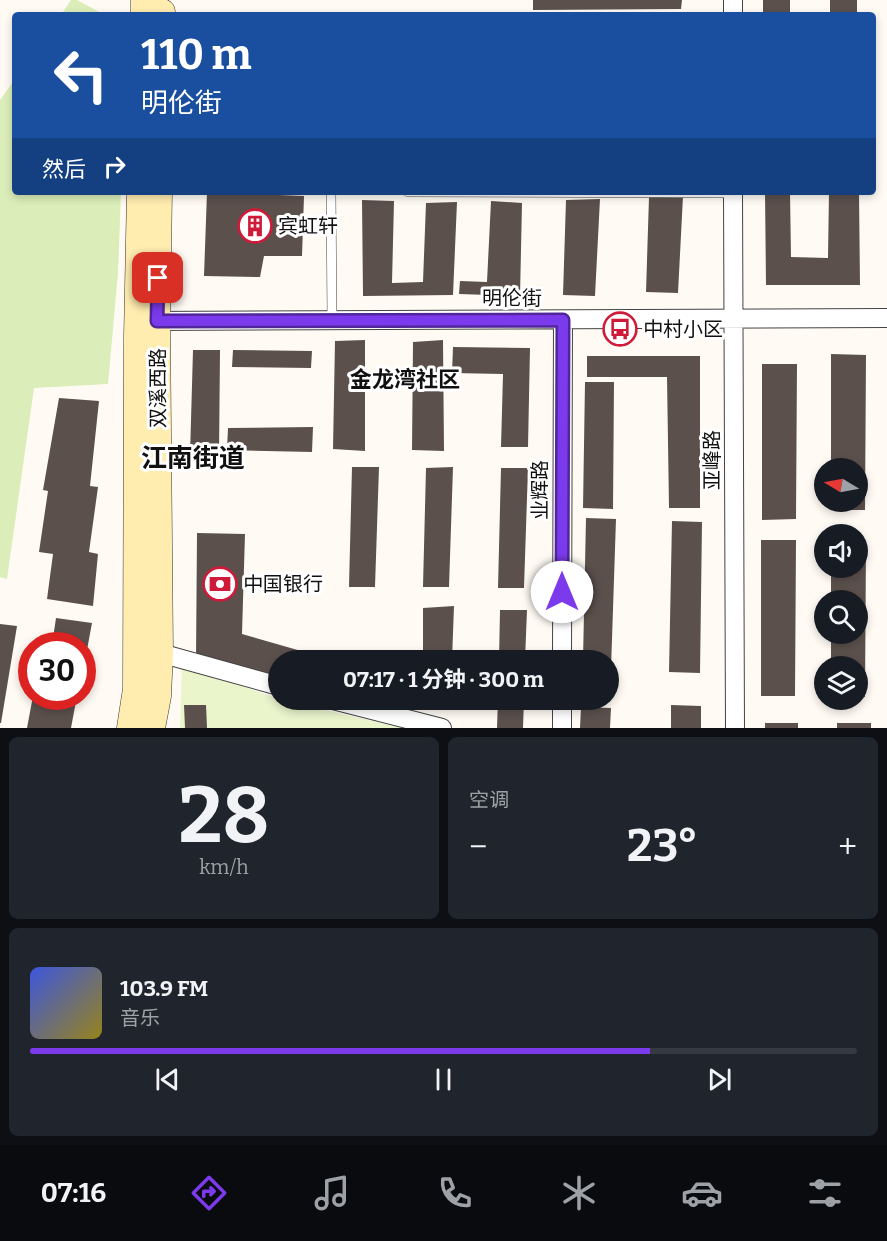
<!DOCTYPE html>
<html lang="zh">
<head>
<meta charset="utf-8">
<style>
	body { margin:0; font-family:Bitter,"Noto Sans SC",serif; background:#20242c; color:#f1f3f6; height:100vh; display:flex; flex-direction:column; font-size:22px; white-space:nowrap }
	* { box-sizing:border-box; margin:0 }
	p { font-size:20px; color:#9ea1a6 }
	.icon { flex:none; width:33px; height:33px; fill:none; stroke:currentColor; stroke-width:2; stroke-linecap:round; stroke-linejoin:round }
	.map { position:relative; height:728px; overflow:hidden }
	.panel { display:flex; flex-direction:column; gap:9px; padding:9px; background:#0d0f14; flex:1 }
	.panel>* { flex:none }
	.top-card { position:absolute; left:12px; top:12px; width:864px; height:183px; border-radius:6px; box-shadow:0 3px 9px #0003; background:#1a4fa0; color:#fff; overflow:hidden }
	.needle { width:39px; rotate:280deg }
	.controls { position:absolute; left:814px; top:458px; display:grid; gap:12px }
	.controls a { display:grid; place-items:center; width:54px; height:54px; border-radius:50%; background:#171b24; box-shadow:0 3px 9px #0003; font-size:30px }
	.speed { position:absolute; left:18px; top:632px; display:flex; gap:12px; font-size:30px; font-weight:700; text-align:center }
	.speed>* { display:grid; place-content:center; width:78px; height:78px; border-radius:50%; background:#171b24; box-shadow:0 3px 9px #0003; line-height:1 }
	.speed .limit { border:9px solid #d22; background:#fff; color:#111 }
	.pin { position:absolute; display:grid; place-items:center; width:51px; height:51px; color:#fff; margin:-26px; border-radius:12px; box-shadow:0 3px 9px #0006 }
	.me { position:absolute; width:66px; margin:-33px; rotate:0deg; stroke-linejoin:round; filter:drop-shadow(0 0 4px #0008) }
	.turn { display:flex; align-items:center; gap:21px; height:126px; padding:0 30px; font-size:27px }
	.turn .icon { width:78px; height:78px; stroke-width:2.5 }
	.turn b { display:block; font-size:42px; line-height:51px }
	.then { display:flex; align-items:center; height:57px; padding:0 30px; background:#0003; gap:12px; font-size:22px }
	.big { font-size:45px; font-weight:700; line-height:1.1 }
	.panel .widget { flex:1; display:flex; flex-direction:column; justify-content:center; gap:9px; min-width:0; padding:0 21px; border-radius:9px; background:#20242c }
	.panel .dial { align-items:center; gap:0 }
	.dial b { font-size:78px; line-height:1 }
	.song { display:flex; align-items:center; gap:18px }
	.cover { width:72px; height:72px; border-radius:9px; background:linear-gradient(135deg,hsl(230 70% 55%),hsl(50 70% 35%)) }
	.played { height:6px; border-radius:3px; background:linear-gradient(90deg,#7c3aed 75%,#363941 75%) }
	.keys { display:flex; justify-content:space-around; direction:ltr }
	.heat { display:flex; justify-content:space-between; align-items:center; font-size:33px; direction:ltr }
	.panel .tiles { flex:1; display:grid; gap:9px; grid-template-columns:1fr 1fr }
	.widget:last-child { grid-column:span 2 }
	.trip { position:absolute; left:268px; top:650px; width:351px; height:60px; border-radius:30px; background:#171b24; box-shadow:0 3px 9px #0003; font-weight:700; line-height:60px; text-align:center }
	.tabs { display:flex; height:96px; justify-content:space-around; align-items:center; background:#090b0e; color:#9ea1a6 }
	.tabs .icon { width:42px; height:42px }
	.tabs .selected { color:#7c3aed }
	.tabs b { font-size:27px; color:#f1f3f6 }
	.map>svg:first-child { display:block }
	.green { fill:#dbeeb9 }
	.pitch { fill:#ebf5cc }
	.building { fill:#5b504c }
	.lines { fill:none; stroke-linecap:round; stroke-linejoin:round }
	.lane-casing { stroke:#444; stroke-width:10 }
	.street-casing { stroke:#444; stroke-width:20 }
	.secondary-casing { stroke:#333; stroke-width:27 }
	.lane { stroke:#fff; stroke-width:9 }
	.street { stroke:#fff; stroke-width:18 }
	.secondary { stroke:#ffecaf; stroke-width:26 }
	.route-casing { stroke:#51269a; stroke-width:15 }
	.route { stroke:#7c3aed; stroke-width:10 }
	.labels { text-anchor:middle; dominant-baseline:central; stroke-width:6; stroke-linejoin:round; paint-order:stroke }
	.poi-label { font-size:20px; fill:#111; stroke:#fff; text-anchor:start }
	.street-label { font-size:20px; fill:#111; stroke:#fff }
	.quarter-label { font-size:22px; font-weight:bold; fill:#111; stroke:#fff }
	.district-label { font-size:26px; font-weight:bold; fill:#111; stroke:#fff }
</style>
</head>
<body>
<div class="map">
<svg width="887" height="728" viewBox="0 0 887 728">
	<rect width="100%" height="100%" fill="#fffbf4"/>
	<path class="green" d="M71,0h6l28,15h-44z
		M15,79v113h106l-3,81 -10,111 -74,4 -27,191 -7,-2v-477z"/>
	<path class="pitch" d="M182,665l97,34 123,29h-222z"/>
	<path class="building" d="M533,0h149l-1,9 -148,1z
		M763,0h27v15h-27z
		M830,0h27v15h-27z
		M207,192l97,4 -2,60h-38l-4,21 -56,-1z
		M765,192h25l1,65 37,1 1,-66h30l1,93h-94z
		M683,196l-5,97 -32,-1 3,-95z
		M600,199l-5,97 -32,-1 3,-95z
		M362,200l32,1 -2,82 31,-1 3,-79 31,-1 -4,93 -90,1z
		M491,201l31,2 -2,93 -61,-2 1,-13 27,1z
		M365,340v111l-32,-2 2,-108z
		M443,340l1,111 -32,-1 1,-108z
		M453,347l77,1 -2,99h-27l2,-73 -51,-1z
		M193,350h27l-1,106 -29,-1z
		M233,350l79,1 -1,17 -79,-1z
		M831,354l35,1 -1,155h-34v-9h27v-33h-27z
		M587,356h113v152h-31l-2,-131h-80z
		M762,364h35l-1,155 -34,1z
		M585,382h29l-1,127 -30,-1z
		M59,398l40,3 -9,85 8,1 -9,65 9,2 -5,52 -46,-7 6,-45 -14,-2 9,-61 -5,-1z
		M313,427l-1,25 -85,-2 1,-22z
		M352,467h27l-4,120h-26z
		M453,467l-4,120h-26l3,-119z
		M501,468h27l-4,120h-26z
		M586,518l30,1 -5,150 -2,-9h-26z
		M672,521l30,1 -2,151 -31,-1z
		M197,533l48,1 -3,100 80,23 -1,3h-42v20l-83,-22z
		M761,540h35l-1,156h-34z
		M858,541l8,1 -1,155h-7v-31h-27v-33h27v-33h-27v-33h27z
		M454,606l-2,54h-29v-52z
		M500,610h27l-2,50h-26z
		M56,618l36,5 -8,43 -2,-21h-30z
		M0,624l17,2 -16,97h-1z
		M33,696h44l-6,32h-44z
		M423,699h28v8h-28z
		M498,699h26l-1,29h-26z
		M184,705h22l1,23h-22z
		M671,705l30,1v22h-30z
		M581,707l30,1 -1,20h-30z
		M765,723h33v5h-33z
		M837,723h34v5h-34z"/>
	<g class="lines">
		<defs>
			<path id="lane" d="M331,192l1,129
				M408,192l325,1"/>
			<path id="street" d="M733,15v-15
				M733,192l2,536
				M145,321l742,-3
				M160,653l119,33
				M562,660l1,-340
				M329,699l113,29
				M562,728v-29"/>
			<path id="secondary" d="M144,15v-15
				M162,15v-3
				M130,728l6,-39 1,-353 3,-144
				M152,728l6,-32 2,-43 -3,-332 2,-129"/>
		</defs>
		<use href="#lane" class="lane-casing"/>
		<use href="#street" class="street-casing"/>
		<use href="#secondary" class="secondary-casing"/>
		<use href="#lane" class="lane"/>
		<use href="#street" class="street"/>
		<use href="#secondary" class="secondary"/>
	</g>
	<g class="lines">
		<defs>
			<path id="route" d="M158,278l-1,43 406,-1 -1,272"/>
		</defs>
		<use href="#route" class="route-casing"/>
		<use href="#route" class="route"/>
	</g>
	<defs>
		<symbol id="building-ring" viewBox="-11 -11 22 22"><circle r="9.5" fill="#fff" stroke="#cf1a39" stroke-width="1.5"/><path d="M-4-6H4V6H1V3H-1V6H-4ZM-2.5-4.3h1.7v1.8h-1.7ZM.8-4.3h1.7v1.8H.8ZM-2.5-1h1.7V.8h-1.7ZM.8-1h1.7V.8H.8Z" fill="#cf1a39"/></symbol>
		<symbol id="bus-ring" viewBox="-11 -11 22 22"><circle r="9.5" fill="#fff" stroke="#cf1a39" stroke-width="1.5"/><path d="M-5-6H5V4H4V6H2V4H-2V6H-4V4H-5ZM-3.5-4V0h7V-4ZM-3.5 1.2v1.5H-2V1.2ZM2 1.2v1.5H3.5V1.2Z" fill="#cf1a39"/></symbol>
		<symbol id="bank-ring" viewBox="-11 -11 22 22"><circle r="9.5" fill="#fff" stroke="#cf1a39" stroke-width="1.5"/><path d="M-6-4H6V4H-6ZM0-2.3a2.3 2.3 0 1 0 0 4.6a2.3 2.3 0 1 0 0-4.6Z" fill="#cf1a39"/></symbol>
	</defs>
	<g fill-rule="evenodd">
		<use href="#building-ring" x="236" y="207" width="38" height="38"/>
		<use href="#bus-ring" x="601" y="310" width="38" height="38"/>
		<use href="#bank-ring" x="201" y="565" width="38" height="38"/>
	</g>
	<g class="labels">
		<g class="poi-label">
			<text x="278" y="226">宾虹轩</text>
			<text x="643" y="329">中村小区</text>
			<text x="243" y="584">中国银行</text>
		</g>
		<g class="street-label">
			<text x="512" y="298">明伦街</text>
			<text transform="translate(158 388) rotate(-90)">双溪西路</text>
			<text transform="translate(712 460) rotate(-90)">亚峰路</text>
			<text transform="translate(540 490) rotate(-90)">业辉路</text>
		</g>
		<g class="quarter-label">
			<text x="405" y="379">金龙湾社区</text>
		</g>
		<g class="district-label">
			<text x="193" y="458">江南街道</text>
		</g>
	</g>
</svg>
<div class="controls">
<a><svg class="needle" viewBox="-14 -14 28 28"><path d="M0-13l5 13h-10z" fill="#e53935"/><path d="M0 13l5-13h-10z" fill="#9ea1a6"/></svg></a>
<a><svg class="icon" aria-label="sound" viewBox="0 0 24 24"><path d="M4 9h4l5-4v14l-5-4H4zM17 9q2 3 0 6"/></svg></a>
<a><svg class="icon" aria-label="search" viewBox="0 0 24 24"><circle cx="10" cy="10" r="6"/><path d="M15 15l6 6"/></svg></a>
<a><svg class="icon" aria-label="layers" viewBox="0 0 24 24"><path d="M12 4l9 5-9 5-9-5zM3 14l9 5 9-5"/></svg></a>
</div>
<div class="speed"><div class="limit">30</div></div>
<div class="pin" style="left:158px;top:278px;background:#d93025"><svg class="icon" aria-label="arrive" viewBox="0 0 24 24"><path d="M6 21V4h12l-3 4 3 4H6"/></svg></div>
<svg class="me" style="left:562px;top:592px" viewBox="-20 -20 40 40"><circle r="19" fill="#fff"/><path d="M0-13L10 11 0 6-10 11z" fill="#7c3aed"/></svg>
<div class="trip">07:17 · 1 分钟 · 300 m</div>
<div class="top-card">
<div class="turn"><svg class="icon" aria-label="left" viewBox="0 0 24 24"><path d="M17 20v-9H6M10 6l-5 5 5 5"/></svg><div><b>110 m</b>明伦街</div></div>
<div class="then">然后<svg class="icon" aria-label="right" viewBox="0 0 24 24"><path d="M7 20v-9h11M14 6l5 5-5 5"/></svg></div>
</div>
</div>
<section class="panel">
<div class="tiles">
<div class="widget dial"><b>28</b><p>km/h</p></div>
<div class="widget"><p>空调</p>
<div class="heat"><a>−</a><b class="big">23°</b><a>+</a></div>
</div>
<div class="widget">
<div class="song"><i class="cover"></i><div><b>103.9 FM</b><p>音乐</p></div></div>
<div class="played"></div>
<div class="keys"><svg class="icon" aria-label="previous" viewBox="0 0 24 24"><path d="M18 5L8 12l10 7zM5 5v14"/></svg><svg class="icon" aria-label="pause" viewBox="0 0 24 24"><path d="M8 5v14M16 5v14"/></svg><svg class="icon" aria-label="next" viewBox="0 0 24 24"><path d="M6 5l10 7-10 7zM19 5v14"/></svg></div>
</div>
</div>
</section>
<nav class="tabs">
<b>07:16</b>
<svg class="icon selected" aria-label="directions" viewBox="0 0 24 24"><path d="M12 3l9 9-9 9-9-9zM9 14v-3h6M13 9l2 2-2 2"/></svg>
<svg class="icon" aria-label="music" viewBox="0 0 24 24"><path d="M9 18V5l10-2v13"/><circle cx="6" cy="18" r="3"/><circle cx="16" cy="16" r="3"/></svg>
<svg class="icon" aria-label="phone" viewBox="0 0 24 24"><path d="M5 4h4l2 5-3 2q2 4 5 5l2-3 5 2v4C11 20 4 13 5 4z"/></svg>
<svg class="icon" aria-label="climate" viewBox="0 0 24 24"><path d="M12 3v18M4 7l16 10M4 17L20 7"/></svg>
<svg class="icon" aria-label="car" viewBox="0 0 24 24"><path d="M5 17H2v-5l4-1 3-4h7l3 4 3 1v5h-3M9 17h6M6 11h13"/><circle cx="7" cy="17" r="2"/><circle cx="17" cy="17" r="2"/></svg>
<svg class="icon" aria-label="filters" viewBox="0 0 24 24"><path d="M4 7h16M4 17h16"/><circle cx="9" cy="7" r="2"/><circle cx="15" cy="17" r="2"/></svg>
</nav>
</body>
</html>
